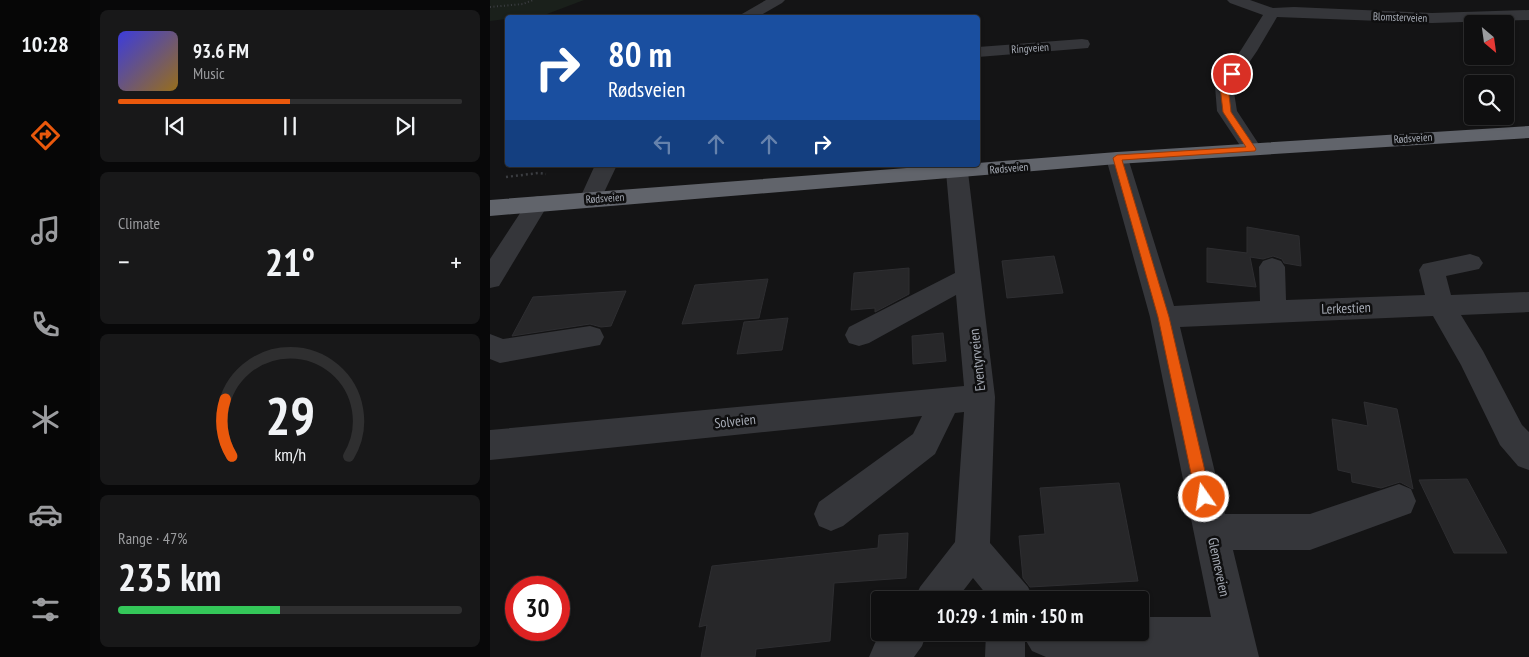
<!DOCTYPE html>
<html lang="en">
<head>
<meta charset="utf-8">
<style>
	body { margin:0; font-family:"PT Sans Narrow",sans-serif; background:#181819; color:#f1f3f6; height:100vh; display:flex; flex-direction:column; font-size:19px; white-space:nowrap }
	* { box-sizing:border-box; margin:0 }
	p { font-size:16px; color:#9b9c9f }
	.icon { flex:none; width:28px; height:28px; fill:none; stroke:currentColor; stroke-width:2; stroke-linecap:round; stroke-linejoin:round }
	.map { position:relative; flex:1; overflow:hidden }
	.sheet { display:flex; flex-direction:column; gap:10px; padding:10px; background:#080809; width:400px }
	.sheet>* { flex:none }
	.banner { position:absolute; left:15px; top:15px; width:475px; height:152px; border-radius:5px; box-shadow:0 1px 4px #0004,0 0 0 1px #2f2f30; background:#1a4fa0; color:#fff; overflow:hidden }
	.needle { width:32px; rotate:151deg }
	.buttons { position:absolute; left:974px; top:15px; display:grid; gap:10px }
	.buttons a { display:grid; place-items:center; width:50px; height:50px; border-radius:5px; background:#0f0f10; box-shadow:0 1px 4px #0004,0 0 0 1px #2f2f30; font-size:25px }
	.speed { position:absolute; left:15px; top:576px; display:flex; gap:10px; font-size:25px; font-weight:700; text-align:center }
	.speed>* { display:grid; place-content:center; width:65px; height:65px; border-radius:50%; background:#0f0f10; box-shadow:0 1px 4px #0004,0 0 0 1px #2f2f30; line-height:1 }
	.speed .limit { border:8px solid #d22; background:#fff; color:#111 }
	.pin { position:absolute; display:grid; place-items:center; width:42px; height:42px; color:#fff; margin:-21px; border:2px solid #fff; border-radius:50%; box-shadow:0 1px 5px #0007 }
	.me { position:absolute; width:55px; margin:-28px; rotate:347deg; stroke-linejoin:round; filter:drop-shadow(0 0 4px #0008) }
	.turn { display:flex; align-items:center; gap:18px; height:105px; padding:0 20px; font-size:22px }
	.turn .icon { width:65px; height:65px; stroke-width:2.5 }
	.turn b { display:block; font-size:35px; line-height:42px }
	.lanes { display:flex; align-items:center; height:48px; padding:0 20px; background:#0003; justify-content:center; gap:25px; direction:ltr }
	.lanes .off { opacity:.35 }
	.big { font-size:38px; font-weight:700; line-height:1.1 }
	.sheet .tile { flex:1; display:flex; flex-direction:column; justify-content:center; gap:8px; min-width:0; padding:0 18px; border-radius:8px; background:#181819 }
	.sheet .dial { align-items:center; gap:0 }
	.dial svg { height:130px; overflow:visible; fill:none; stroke:#2f2f30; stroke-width:7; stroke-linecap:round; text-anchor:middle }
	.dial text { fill:#f1f3f6; stroke:none }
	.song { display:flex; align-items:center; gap:15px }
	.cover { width:60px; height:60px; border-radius:8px; background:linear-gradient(135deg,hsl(240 70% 55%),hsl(40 70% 35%)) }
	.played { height:5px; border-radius:2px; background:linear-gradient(90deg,#ea580c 50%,#2f2f30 50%) }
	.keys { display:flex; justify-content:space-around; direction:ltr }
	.heat { display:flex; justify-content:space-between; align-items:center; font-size:28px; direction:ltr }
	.charge { height:8px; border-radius:4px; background:linear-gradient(90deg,#34c759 47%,#2f2f30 0) }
	.trip { position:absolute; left:381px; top:591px; width:278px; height:50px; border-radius:5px; background:#0f0f10; box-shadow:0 1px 4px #0004,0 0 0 1px #2f2f30; font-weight:700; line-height:50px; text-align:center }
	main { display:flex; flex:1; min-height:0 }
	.menu { display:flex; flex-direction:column; width:90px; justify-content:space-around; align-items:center; background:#060606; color:#9b9c9f }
	.menu .icon { width:35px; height:35px }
	.menu .selected { color:#ea580c }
	.menu b { font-size:22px; color:#f1f3f6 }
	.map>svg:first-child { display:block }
	.green { fill:#1a201b }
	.building { fill:#272729; stroke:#2e2e31 }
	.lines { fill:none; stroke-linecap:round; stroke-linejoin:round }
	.path-far1 { stroke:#3b3d41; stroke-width:2; stroke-dasharray:1 2.5; stroke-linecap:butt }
	.path { stroke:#3b3d41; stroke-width:2.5; stroke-dasharray:2 3; stroke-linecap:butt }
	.minor { fill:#35363a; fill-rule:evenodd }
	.highway { fill:#61646b; fill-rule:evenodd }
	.route { fill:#ea580c; stroke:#983908 }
	.labels { text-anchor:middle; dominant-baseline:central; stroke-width:5; stroke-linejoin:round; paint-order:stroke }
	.far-street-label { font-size:11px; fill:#a6abb5; stroke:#0f0f10 }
	.street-label { font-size:14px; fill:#a6abb5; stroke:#0f0f10 }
</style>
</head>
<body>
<main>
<nav class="menu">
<b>10:28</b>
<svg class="icon selected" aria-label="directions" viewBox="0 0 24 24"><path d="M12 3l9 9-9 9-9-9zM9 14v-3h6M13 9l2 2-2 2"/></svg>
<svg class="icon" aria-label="music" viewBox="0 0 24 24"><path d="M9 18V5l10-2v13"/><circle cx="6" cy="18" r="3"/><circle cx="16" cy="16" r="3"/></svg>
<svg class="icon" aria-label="phone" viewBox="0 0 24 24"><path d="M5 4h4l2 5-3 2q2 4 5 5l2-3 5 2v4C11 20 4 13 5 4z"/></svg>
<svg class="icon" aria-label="climate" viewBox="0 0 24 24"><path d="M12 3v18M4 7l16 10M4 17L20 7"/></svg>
<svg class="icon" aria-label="car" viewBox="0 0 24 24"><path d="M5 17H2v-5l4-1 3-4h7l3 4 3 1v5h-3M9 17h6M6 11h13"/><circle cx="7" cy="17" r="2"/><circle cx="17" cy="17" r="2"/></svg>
<svg class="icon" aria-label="filters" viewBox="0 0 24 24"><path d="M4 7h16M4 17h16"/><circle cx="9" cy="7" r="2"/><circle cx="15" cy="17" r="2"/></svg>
</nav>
<section class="sheet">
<div class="tile">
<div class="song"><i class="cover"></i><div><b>93.6 FM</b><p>Music</p></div></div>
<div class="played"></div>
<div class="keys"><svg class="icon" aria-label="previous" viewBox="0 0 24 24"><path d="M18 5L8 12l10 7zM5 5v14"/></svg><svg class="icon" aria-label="pause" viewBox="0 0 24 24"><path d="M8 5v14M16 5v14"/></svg><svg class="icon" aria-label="next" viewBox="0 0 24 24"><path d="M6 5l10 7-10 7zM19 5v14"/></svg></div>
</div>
<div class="tile"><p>Climate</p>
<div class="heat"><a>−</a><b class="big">21°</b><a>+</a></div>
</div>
<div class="tile dial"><svg viewBox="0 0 100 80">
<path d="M14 69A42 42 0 1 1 86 69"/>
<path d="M14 69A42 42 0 0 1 10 34" stroke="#ea580c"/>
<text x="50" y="56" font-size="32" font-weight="700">29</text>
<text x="50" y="72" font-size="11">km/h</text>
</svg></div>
<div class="tile"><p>Range · 47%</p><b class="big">235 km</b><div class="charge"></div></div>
</section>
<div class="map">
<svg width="1039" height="657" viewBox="0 0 1039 657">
	<rect width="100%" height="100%" fill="#141415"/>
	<path class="green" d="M0,0h94l-37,14 -57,7z"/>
	<path class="building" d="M757,227l52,9 2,30 -17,-3 -2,-4 -9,-3 -10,3 -13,-2 6,30 -49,-5v-34l40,5z
		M564,256l9,37 -56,5 -5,-37z
		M419,268v26l-34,18v-4l-24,2 3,-37z
		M278,279l-9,39 -77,6 13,-39z
		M136,291l-15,35 -10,1 -11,-3 -78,12 21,-39z
		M298,318l-6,32 -45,4 7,-32z
		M453,333l3,28 -33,3 -1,-28z
		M874,402l33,7 16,80 -13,-7 -19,6 -29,-6 -1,-9 -13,-3 -6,-51 36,7z
		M977,479l40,74h-53l-35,-73z
		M629,483l19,98 -108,6 -7,-9 -4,-42 26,-2 -5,-46z
		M418,533l-2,45 -72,5 -4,58 -74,8 -1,8h-54l6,-32 -8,2 13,-61 166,-18 1,-13z"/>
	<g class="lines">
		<path class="path-far1" d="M0,7l33,-3 10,-4"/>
		<path class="path" d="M16,177l32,-4 8,1"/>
		<path class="minor" d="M276,0h19l-3,3 -26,15h-21z
			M737,0h23l23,8 21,-1 138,6 97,-3v10l-97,3 -155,-6 -20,34 -24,35 4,25 25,38 -3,4 -7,2 -7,-2 -28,-42 -2,-25 26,-36 22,-35 -33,-12z
			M592,39l6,1 2,4 -2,4 -110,9v-10z
			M627,152l7,2 4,4 46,148 86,-5 -1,-34 4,-6 9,-3 9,3 4,6 1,33 139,-5 -6,-25 4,-6 47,-10 9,3 4,6 -4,6 -33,7 5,19 78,-3v20l-68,3 22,36 39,74 7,7v38l-11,-4 -18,-21 -39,-80 -28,-49 -253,11 45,187h85l89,-30 12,5 5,12 -5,12 -101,37h-77l26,107h-213l-14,-6 -7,-12v18h-40l1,-25h154v-15h71l-61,-300 -44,-159 4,-4z
			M105,165h22l-18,38 -8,2 -8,-2 -3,-5z
			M467,165l8,2 3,5 27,225 -5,146 38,44 6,13h-43l-18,-22 -17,22h-42l6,-13 35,-45 9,-130 -9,1 -20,41 -92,72 -12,5 -12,-5 -5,-12 5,-12 94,-68 9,-18 -432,44v-30l474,-44 -8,-91 -87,48 -10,3 -10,-3 -4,-8 4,-8 106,-54 -9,-101 3,-5z
			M48,196l8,2 3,5 -50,83 -9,2v-29l40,-61z
			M100,326l10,3 4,8 -4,8 -100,18 -10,-4v-25l13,5z
			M393,632h44l-5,14 -8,11h-45l6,-14z"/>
		<path class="highway" d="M1039,126v12l-412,26 -627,52v-16l456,-35h32v-2l139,-11z"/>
	</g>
	<path class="route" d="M740,73l6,1 -8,12 3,26 25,37 -1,2 -133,9 47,157 42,180 -3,4 -4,2 -5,-2 -3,-4 -38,-180 -45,-159 4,-3 129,-8 -23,-35 -3,-26z"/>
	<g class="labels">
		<g class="far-street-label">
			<text transform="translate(910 17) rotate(2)">Blomsterveien</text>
			<text transform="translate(540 48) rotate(-4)">Ringveien</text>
			<text transform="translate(923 138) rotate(-4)">Rødsveien</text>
			<text transform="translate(519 168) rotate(-5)">Rødsveien</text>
			<text transform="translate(115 198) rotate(-4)">Rødsveien</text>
		</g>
		<g class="street-label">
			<text transform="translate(856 308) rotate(-2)">Lerkestien</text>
			<text transform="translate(487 360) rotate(-96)">Eventyrveien</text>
			<text transform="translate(245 421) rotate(-6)">Solveien</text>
			<text transform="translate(729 567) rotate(78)">Glenneveien</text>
		</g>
	</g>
</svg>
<div class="buttons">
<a><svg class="needle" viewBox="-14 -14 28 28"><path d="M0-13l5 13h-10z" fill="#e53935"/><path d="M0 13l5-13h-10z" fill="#9b9c9f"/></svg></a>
<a><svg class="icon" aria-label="search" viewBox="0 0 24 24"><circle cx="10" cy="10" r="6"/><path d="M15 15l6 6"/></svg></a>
</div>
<div class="speed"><div class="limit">30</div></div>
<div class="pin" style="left:742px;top:74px;background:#d93025"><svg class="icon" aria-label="arrive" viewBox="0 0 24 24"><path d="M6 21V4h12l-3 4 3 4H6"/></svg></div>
<svg class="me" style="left:714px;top:497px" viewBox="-20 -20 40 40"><circle r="17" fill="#ea580c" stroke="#fff" stroke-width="3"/><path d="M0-11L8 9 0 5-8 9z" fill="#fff"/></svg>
<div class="trip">10:29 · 1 min · 150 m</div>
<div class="banner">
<div class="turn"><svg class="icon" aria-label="right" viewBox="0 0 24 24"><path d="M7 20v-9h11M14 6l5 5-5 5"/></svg><div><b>80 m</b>Rødsveien</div></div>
<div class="lanes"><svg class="icon off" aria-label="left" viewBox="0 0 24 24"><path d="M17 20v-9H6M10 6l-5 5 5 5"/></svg><svg class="icon off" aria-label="ahead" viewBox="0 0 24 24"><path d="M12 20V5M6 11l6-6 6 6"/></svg><svg class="icon off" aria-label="ahead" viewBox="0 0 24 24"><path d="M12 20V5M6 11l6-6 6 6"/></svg><svg class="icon" aria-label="right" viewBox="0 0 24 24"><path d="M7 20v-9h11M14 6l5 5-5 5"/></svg></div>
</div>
</div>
</main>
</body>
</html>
